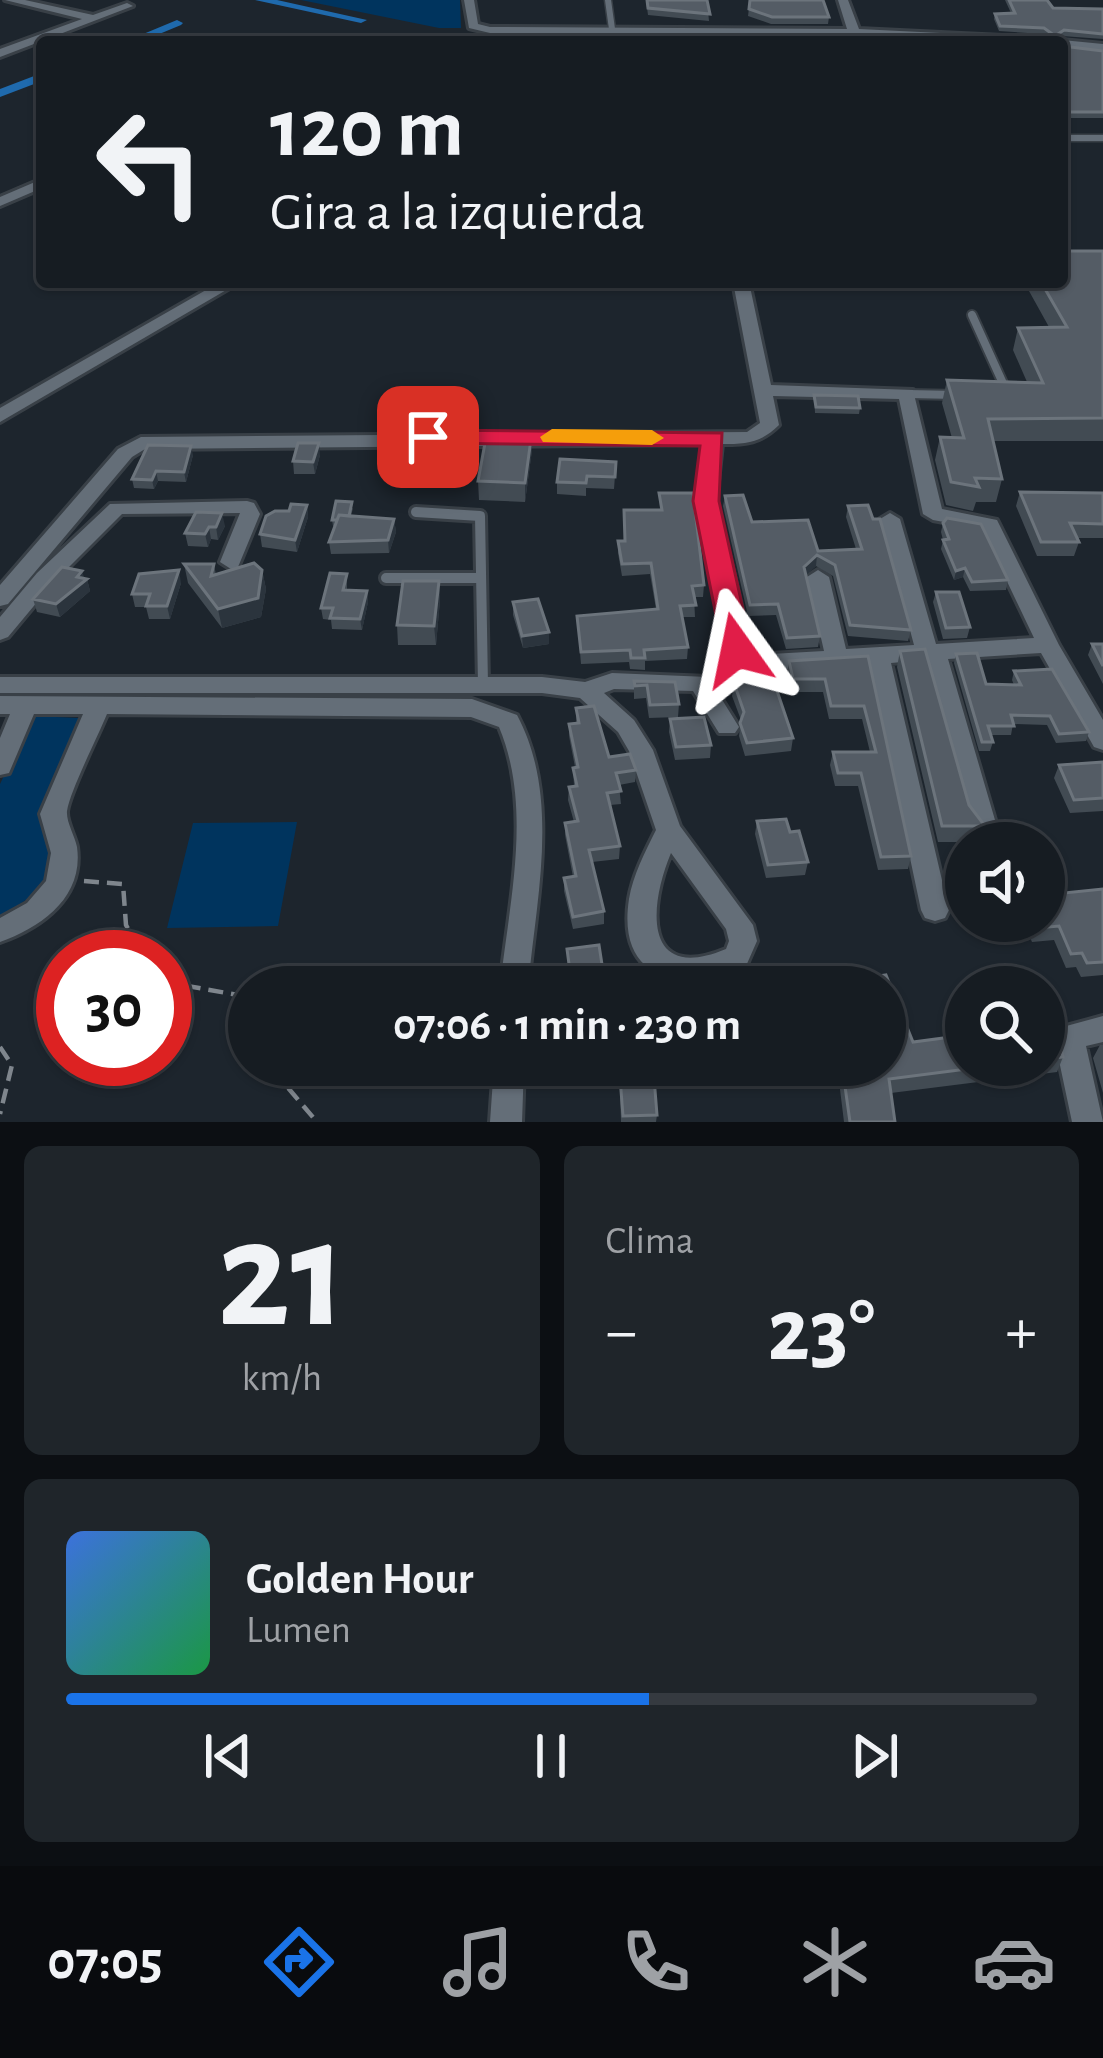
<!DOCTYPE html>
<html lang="es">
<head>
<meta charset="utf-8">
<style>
	body { margin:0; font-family:"Alegreya Sans",sans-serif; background:#1f252a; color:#f1f3f6; height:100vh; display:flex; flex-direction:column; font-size:45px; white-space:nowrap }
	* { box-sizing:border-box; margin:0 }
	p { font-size:39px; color:#9ea1a5 }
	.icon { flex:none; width:66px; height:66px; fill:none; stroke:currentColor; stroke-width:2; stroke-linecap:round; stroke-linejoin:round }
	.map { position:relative; height:1122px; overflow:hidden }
	.drawer { display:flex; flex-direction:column; gap:24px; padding:24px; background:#0c0f13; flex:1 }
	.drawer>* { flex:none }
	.guide { position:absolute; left:36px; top:36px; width:1032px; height:252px; border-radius:12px; box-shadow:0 3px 9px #0004,0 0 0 3px #353a40; background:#161c22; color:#f1f3f6; overflow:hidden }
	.fabs { position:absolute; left:945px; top:822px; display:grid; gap:24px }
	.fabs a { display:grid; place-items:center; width:120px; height:120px; border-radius:50%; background:#161c22; box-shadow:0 3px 9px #0004,0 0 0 3px #353a40; font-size:60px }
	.speed { position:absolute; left:36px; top:930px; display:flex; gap:24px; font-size:60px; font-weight:700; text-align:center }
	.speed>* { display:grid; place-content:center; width:156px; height:156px; border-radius:50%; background:#161c22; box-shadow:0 3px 9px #0004,0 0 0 3px #353a40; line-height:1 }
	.speed .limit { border:18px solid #d22; background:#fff; color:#111 }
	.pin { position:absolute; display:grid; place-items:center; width:102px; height:102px; color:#fff; margin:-51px; border-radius:24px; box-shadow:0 6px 18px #0006 }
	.me { position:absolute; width:132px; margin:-66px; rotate:348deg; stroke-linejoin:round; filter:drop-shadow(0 0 9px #0008) }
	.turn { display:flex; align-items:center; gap:42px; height:252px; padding:0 36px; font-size:54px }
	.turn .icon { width:156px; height:156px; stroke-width:2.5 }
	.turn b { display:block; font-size:84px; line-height:102px }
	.big { font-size:90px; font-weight:600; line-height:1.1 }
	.drawer .widget { flex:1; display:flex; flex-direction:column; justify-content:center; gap:18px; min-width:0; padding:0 42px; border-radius:18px; background:#1f252a }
	.drawer .dial { align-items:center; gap:0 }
	.dial b { font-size:156px; line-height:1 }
	.song { display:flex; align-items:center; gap:36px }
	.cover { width:144px; height:144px; border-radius:18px; background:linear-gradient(135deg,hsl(220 70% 55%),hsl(140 70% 35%)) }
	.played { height:12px; border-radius:6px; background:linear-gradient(90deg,#1a73e8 60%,#353a40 60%) }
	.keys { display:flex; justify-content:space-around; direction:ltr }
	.heat { display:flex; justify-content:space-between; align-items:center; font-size:66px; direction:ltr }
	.drawer .tiles { flex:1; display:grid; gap:24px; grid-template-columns:1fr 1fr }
	.widget:last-child { grid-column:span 2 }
	.trip { position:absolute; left:228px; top:966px; width:678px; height:120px; border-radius:60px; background:#161c22; box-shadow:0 3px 9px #0004,0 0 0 3px #353a40; font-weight:600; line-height:120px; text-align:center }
	.tabs { display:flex; height:192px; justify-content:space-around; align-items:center; background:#090b0e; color:#9ea1a5 }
	.tabs .icon { width:84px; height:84px }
	.tabs .on { color:#1a73e8 }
	.tabs b { font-size:54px; color:#f1f3f6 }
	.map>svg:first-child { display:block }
	.green { fill:#00345e }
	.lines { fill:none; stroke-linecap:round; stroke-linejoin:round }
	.canal { fill:#1f6aad; fill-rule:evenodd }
	.service-far2-casing { stroke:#394047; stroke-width:9 }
	.service-far1-casing { stroke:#394047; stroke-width:12 }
	.service-casing { stroke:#394047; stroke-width:16 }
	.minor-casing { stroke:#394047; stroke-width:6 }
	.path { stroke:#7f868d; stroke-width:4.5; stroke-dasharray:15 8; stroke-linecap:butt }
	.service-far2 { stroke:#646e78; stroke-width:6 }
	.service-far1 { stroke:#646e78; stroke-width:8 }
	.service { stroke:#646e78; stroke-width:10 }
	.minor { fill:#646e78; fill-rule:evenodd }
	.wall { fill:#424b53 }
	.shaded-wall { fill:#2b343d }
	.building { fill:#545c65; stroke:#6c747c; stroke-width:3 }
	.route { fill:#e11d48; stroke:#92132f; stroke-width:3 }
	.slow { fill:#f59e0b }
</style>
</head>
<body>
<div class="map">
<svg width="1103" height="1122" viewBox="0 0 1103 1122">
	<rect width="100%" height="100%" fill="#1d252d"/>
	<path class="green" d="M301,0h159l1,28h-22z
		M33,716l46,2 -36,87 7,64 -15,25 -35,23v-133z
		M297,822l-19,104 -111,2 26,-105z"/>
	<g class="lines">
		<path class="canal" d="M255,0h22l90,20 -6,3z
			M177,20l6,3 -2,2 -41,17h-16z
			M42,73v8l-42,16v-8z"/>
		<defs>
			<path id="service-far2" d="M608,0l4,29
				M1062,138h41"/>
			<path id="service-far1" d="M972,315l34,75
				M907,394l51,1"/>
			<path id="service" d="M416,512l64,4 3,169
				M386,578h92"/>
			<path id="minor" d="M5,0h20l68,15 34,-12 6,3 -133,51v-8l82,-30z
				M464,0h10l4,24 12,3 357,2 -9,-29h10l11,29 184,9 6,4 -195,-7 -364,-2 -21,-5z
				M1062,40l41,4v8l-41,-4v-6h-4z
				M42,179v9l-42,18v-9z
				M220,282h20l-240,140v-14z
				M733,282h16l22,103 142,5 29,119 55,11 62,125 44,75v30l-9,-3 -53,-94 -93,6 47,161 -4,7 -9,3 -9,-3 -4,-7 -44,-160 -34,3 58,247 -4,8 -10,3 -10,-3 -4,-8 -52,-246 -114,7 -20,-5 -3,-6 -36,-159 7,-57 -558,5 -13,8 -124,147 -8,2v-21l118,-136 23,-12 606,-5 13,-9zM773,396l126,3 24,115 10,6 49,9 52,109 -98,6 -36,-125 -10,-6 -10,6 34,126 -68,4 -17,-72 -11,-7 -11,7 17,74 -71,4 -37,-154 6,-57c24,0 39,-1 57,-19z
				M247,501l7,2 6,11 -22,53 -7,2 -11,-7 20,-49 -118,1 -69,69 -45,54 -8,3v-23l37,-44 73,-69z
				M612,673l96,4 31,50 -4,6h-16l-26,-42 -79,-2 -10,4 30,27 19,30 27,76 73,99 4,16 -11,25c-61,26 -130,18 -117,-67 4,-24 16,-47 27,-69l-27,-79 -11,-19 -38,-34 -38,-5h-542v-16h542l43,5zM671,853l55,76 3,12 -3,8c-84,35 -77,-44 -55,-96z
				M0,696l472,3 45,16c44,82 19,184 11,272h-28c9,-84 33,-179 -1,-260l-28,-10 -364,-3c-9,22 -37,77 -40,97 -1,11 8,25 10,36 7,50 -35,80 -77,95v-24l27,-15 19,-22 5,-28 -11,-39 43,-100h-49l-25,59 -9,2v-37l10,-24h-10z
				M1103,1016v26l-17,4 17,76h-31l-18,-85 5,-9z
				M494,1065h30l-2,57h-32z"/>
		</defs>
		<use href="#service-far2" class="service-far2-casing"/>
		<use href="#service-far1" class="service-far1-casing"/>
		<use href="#service" class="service-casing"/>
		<use href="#minor" class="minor-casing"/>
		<path class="path" d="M84,881l39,3 3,41 17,32
			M165,976l17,9 67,12
			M0,1047l12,18 -12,49
			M287,1065l2,24 28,33"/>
		<use href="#service-far2" class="service-far2"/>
		<use href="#service-far1" class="service-far1"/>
		<use href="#service" class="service"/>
		<use href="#minor" class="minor"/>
	</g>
	<path class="wall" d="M646,0h61l2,21 -61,-6z
		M750,0l79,17 -1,7h-57l-23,-8z
		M1005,0h42l6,8 50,1v30l-41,-3 -5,3 2,3h-36v-2h28l-8,-6 -44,-3 -5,-12 1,-5 16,-1z
		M1062,46l41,5v67h-41z
		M1103,251v190h-110l9,38 -6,23h-20l-3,9 -27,-6 -11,-45 5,-23 12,1 -10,-35 5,-23 80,2 -14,-32 5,-22 31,-1 -25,-45h38z
		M814,395l46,13 -1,6 -44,-1z
		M532,432v18l-7,52 -46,-2 -1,-19z
		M193,455l-7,27 -28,-1 -4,8 -20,-1 -2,-9z
		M320,455l-5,19h-21l-1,-13z
		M441,459l-4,26h-21v-8h-6v-12z
		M616,462l-2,27 -28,-1v8l-29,-2v-12z
		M1020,492l83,1v45h-26l2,4 -5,14h-37l-21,-50z
		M659,493l45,92 -1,12h-9l1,20h-13l6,30 -1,12 -42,2v9l-15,-1 -1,-7 -48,2 -4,-48 79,-7 -6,-35 -28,2 -4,-23v-12h6l36,-31z
		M725,496l27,26 66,29 38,-2 -10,-32 2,-11 63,124 -3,11 -60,-5 -15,-60 -17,-10 -10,9 14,61 -2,11 -32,2 -10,-34 -28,1 -25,-110z
		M307,505l1,12 -11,35 -35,-5 -2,-13z
		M353,508l-2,8 43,3 2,13 -7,21 -58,1 -2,-12 6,-16h-2l-1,-6z
		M196,512l29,14 -7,14 -7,-1 -3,8 -20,-1 -3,-13z
		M943,523l65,57 -2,10 -36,1 -7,-14 -9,3 -13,-31 2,-9 -2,-8z
		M184,564h30l2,11 46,-5 4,19 -5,28 -39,11 -34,-45z
		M347,574v16l20,1 1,11 -6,28 -30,-1 -1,-9 -8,-1 -2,-11z
		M84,578l3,1 3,12 -30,26 -23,-5 -4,-13z
		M439,581l1,19 -4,45h-38l-1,-20z
		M181,583l-11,36h-21l-3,-12h-11l-3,-13z
		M936,592l34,35 -3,11 -24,1 -10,-37z
		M513,602l36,42 -26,4 -10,-33z
		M1092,644h11v40l-15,-29z
		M900,651l69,154 16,21 -5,16h-42l-41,-175z
		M956,654l30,30 28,1 -2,-5 2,-9 75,61 -3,9 -30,2 -9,-18 -34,-1 -2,11h-20l2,7 -3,9h-11l-25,-88z
		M868,656l43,200 -3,13 -30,1 -20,-84h-23l-5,-21 3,-13h37l-8,-33h-33l-6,-27h-32l-4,-18 2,-13z
		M741,672l52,66 -2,13 -46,5 -6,-20 2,-16 -9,-24 2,-13h6z
		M634,681l41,1 4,22 -1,13 -29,1 -3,-20 -12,1z
		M576,708l33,49 27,13 -1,12 -16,3 2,19 -11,1 10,41 -1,13 -27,3 12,49v13l-31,5 -9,-38v-13l9,-1 -8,-42v-12l9,-1 -6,-22 1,-13 5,-1 -1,-18 2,-1 -6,-31v-12l7,-1z
		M670,719l41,26 -1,13 -35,2 -6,-28z
		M1103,762v49l-33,2 -16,-35 5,-13z
		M757,821l33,11 18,30 -3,13 -39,3 -11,-44z
		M951,871h15v43h-14l-5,-30z
		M1103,889v86l-22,2 -5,-10 -10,1 -12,-28 -22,2 -9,-21h21z
		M886,975l27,67 53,-7v30h78v-39l12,-2 7,33 -6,15 -166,21 4,29h-51l-7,-57h48v-78h-49l1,-5z
		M1100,1045h3v48l-10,-35z
		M619,1065l38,50 -1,7h-35z"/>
	<path class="shaded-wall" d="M532,432v18l-7,52v-19z
		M319,443l1,12 -5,19 -2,-12z
		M191,446l2,9 -7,27 -2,-10z
		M440,447l1,12 -4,26 -1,-12z
		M156,471l2,10 -4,8 -2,-9z
		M307,505l1,12 -11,35 -2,-12z
		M222,513l3,13 -7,14 -2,-13z
		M394,519l2,13 -7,21 -1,-13z
		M209,527l2,12 -3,8 -3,-13z
		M817,555l-1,11 -13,12 1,-11z
		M965,568l-2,9 -9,3 2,-9z
		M179,570l2,13 -11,36 -3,-13z
		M262,570l4,19 -5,28 -39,11 -4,-19z
		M82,571l3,9 2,-1 3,12 -30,26 -4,-13z
		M439,581l1,19 -4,45 -2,-19z
		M367,591l1,11 -6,28 -2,-11z
		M549,632v12l-26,4 -1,-12z"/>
	<path class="building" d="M647,0h60l3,14 -62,-6z
		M750,0h73l6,17h-57l-23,-8z
		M1009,0h38l6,8 50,1v25l-39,-4 -9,6 4,6h-35l-1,-2 27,1 5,-5 -11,-8 -44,-2 -5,-12 20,-1z
		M1062,46l41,5v61h-41z
		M1062,251h41v167l-115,1 14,60 -27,-1 4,9 -28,-5 -11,-45 24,1 -17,-58 96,3 -25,-55 49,-1 -26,-45h21z
		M814,395l44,1 2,12 -44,-1z
		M487,432h45l-7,51 -47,-2z
		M298,443h21l-6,19 -20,-1z
		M148,445l43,1 -7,26 -28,-1 -4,9 -20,-1z
		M413,447h27l-4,26h-21l2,-8h-7z
		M560,459l56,3 -1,15 -28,-1 -1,7 -29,-1z
		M1020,492l83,1v31l-33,-1 9,19h-38z
		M659,493h34l11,92 -12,1 4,19 -16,1 8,41 -44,3 1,8h-14l-1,-8 -49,2 -4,-36 81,-7 -7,-46 -29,1 -4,-23h7l-1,-31h38z
		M743,495l9,27 56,-2 10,31 44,-2 -14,-43 20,-1 5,14h7l31,111 -61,-5 -15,-60 -18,-10 -13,12 16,69 -33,2 -9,-34 -28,1 -25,-109z
		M336,501l16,1 -3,14 -10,-1 -2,5h-5z
		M291,504l16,1 -12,35 -35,-6 6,-18 9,-5h14z
		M196,512l26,1 -6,14h-7l-4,7 -20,-1z
		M339,515l55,4 -6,21 -59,2z
		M947,518l34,6 27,56 -36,2 -7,-14 -9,3 -13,-31 6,-1 -6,-16z
		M254,563l8,7 -4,28 -40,11 -34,-45h30l-3,12z
		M62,567l20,4 -5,6 10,2 -31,25 -23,-5z
		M179,570l-12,36h-21l4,-12h-18l7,-20z
		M330,573l17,1 -4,16 24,1 -7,28 -30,-1 3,-10h-12z
		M403,581h36l-5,45 -37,-1z
		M936,592h23l11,35 -24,1z
		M538,599l11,33 -27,4 -9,-34z
		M1092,644h11v22z
		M925,649l44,156 16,21h-43l-42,-175z
		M977,653l9,31 35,1 -7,-14 38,-2 37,63 -30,2 -9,-18 -39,-1 3,11h-26l5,16h-11l-26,-88z
		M868,656l43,200 -30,1 -20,-84h-23l-5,-21h43l-12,-46h-33l-6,-27h-32l-4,-18z
		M770,670l23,68 -46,5 -7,-20 4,-11 -10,-29 11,-1 -4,-10z
		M634,681l41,1 4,22 -29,1 -3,-20 -12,1z
		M594,706l15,51 21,-3 6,16 -20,3 5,18 -14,2 13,53 -31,4 15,61 -31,6 -9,-39 12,-2 -11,-53 13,-2 -9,-34 8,-1 -4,-18 5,-1 -9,-43 10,-1 -3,-15z
		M704,717l7,28 -35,2 -6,-28z
		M1103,762v36l-29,2 -15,-35z
		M786,819l4,13 9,-1 9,31 -40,3 -11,-44z
		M951,871h15v30h-10z
		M1103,889v73l-16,1 -5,-10 -11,1 -12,-28 -22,2 -3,-7h10v-26z
		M599,945l6,39 15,-2 1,5h-49l-5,-38z
		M886,975l27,67 53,-7v30h32l-109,14 6,43h-45l-8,-57h43v-78h-46l-2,-5z
		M769,978l3,9h-65z
		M1056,1024l7,33 -19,2v-33z
		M619,1065h34l4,50 -34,1z"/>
	<path class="route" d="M428,430l294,3 -3,68 33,149 -4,7 -11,3 -14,-10 -30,-149 7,-55 -280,-3v-11z"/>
	<path class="slow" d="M552,429l100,1 12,8 -12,7 -109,-3 -3,-5z"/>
</svg>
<div class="fabs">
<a><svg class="icon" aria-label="sound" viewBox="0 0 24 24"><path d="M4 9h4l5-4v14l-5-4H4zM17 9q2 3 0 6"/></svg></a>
<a><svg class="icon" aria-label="search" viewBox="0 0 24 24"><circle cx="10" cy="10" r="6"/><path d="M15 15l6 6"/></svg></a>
</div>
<div class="speed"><div class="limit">30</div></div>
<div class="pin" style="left:428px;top:437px;background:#d93025"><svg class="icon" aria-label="arrive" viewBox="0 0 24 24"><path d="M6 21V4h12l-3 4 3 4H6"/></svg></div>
<svg class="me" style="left:737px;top:650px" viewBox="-20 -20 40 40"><path d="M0-17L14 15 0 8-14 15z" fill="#e11d48" stroke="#fff" stroke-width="4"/></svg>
<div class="trip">07:06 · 1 min · 230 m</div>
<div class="guide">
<div class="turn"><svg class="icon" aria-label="left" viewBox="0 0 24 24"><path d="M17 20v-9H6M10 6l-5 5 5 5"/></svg><div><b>120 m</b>Gira a la izquierda</div></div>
</div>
</div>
<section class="drawer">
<div class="tiles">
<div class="widget dial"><b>21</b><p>km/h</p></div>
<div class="widget"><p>Clima</p>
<div class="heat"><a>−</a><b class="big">23°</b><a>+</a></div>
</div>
<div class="widget">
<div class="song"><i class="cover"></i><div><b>Golden Hour</b><p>Lumen</p></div></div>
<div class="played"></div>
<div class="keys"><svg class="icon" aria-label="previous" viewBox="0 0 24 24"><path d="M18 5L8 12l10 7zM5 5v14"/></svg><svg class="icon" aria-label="pause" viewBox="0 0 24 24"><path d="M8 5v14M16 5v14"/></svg><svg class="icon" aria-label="next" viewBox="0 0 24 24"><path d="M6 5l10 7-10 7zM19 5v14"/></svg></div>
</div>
</div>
</section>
<nav class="tabs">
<b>07:05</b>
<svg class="icon on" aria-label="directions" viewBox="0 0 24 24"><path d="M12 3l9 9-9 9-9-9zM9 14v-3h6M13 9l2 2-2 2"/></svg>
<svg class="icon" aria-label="music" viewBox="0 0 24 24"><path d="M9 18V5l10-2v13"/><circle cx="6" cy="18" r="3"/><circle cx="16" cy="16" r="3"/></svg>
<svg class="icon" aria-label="phone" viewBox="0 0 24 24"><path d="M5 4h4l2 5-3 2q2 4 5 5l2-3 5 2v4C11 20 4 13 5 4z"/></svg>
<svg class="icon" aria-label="climate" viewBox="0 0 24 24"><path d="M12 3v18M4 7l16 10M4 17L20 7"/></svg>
<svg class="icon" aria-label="car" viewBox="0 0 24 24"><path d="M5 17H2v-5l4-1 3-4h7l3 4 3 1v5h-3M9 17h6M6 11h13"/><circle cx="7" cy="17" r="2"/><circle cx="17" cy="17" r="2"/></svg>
</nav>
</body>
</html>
